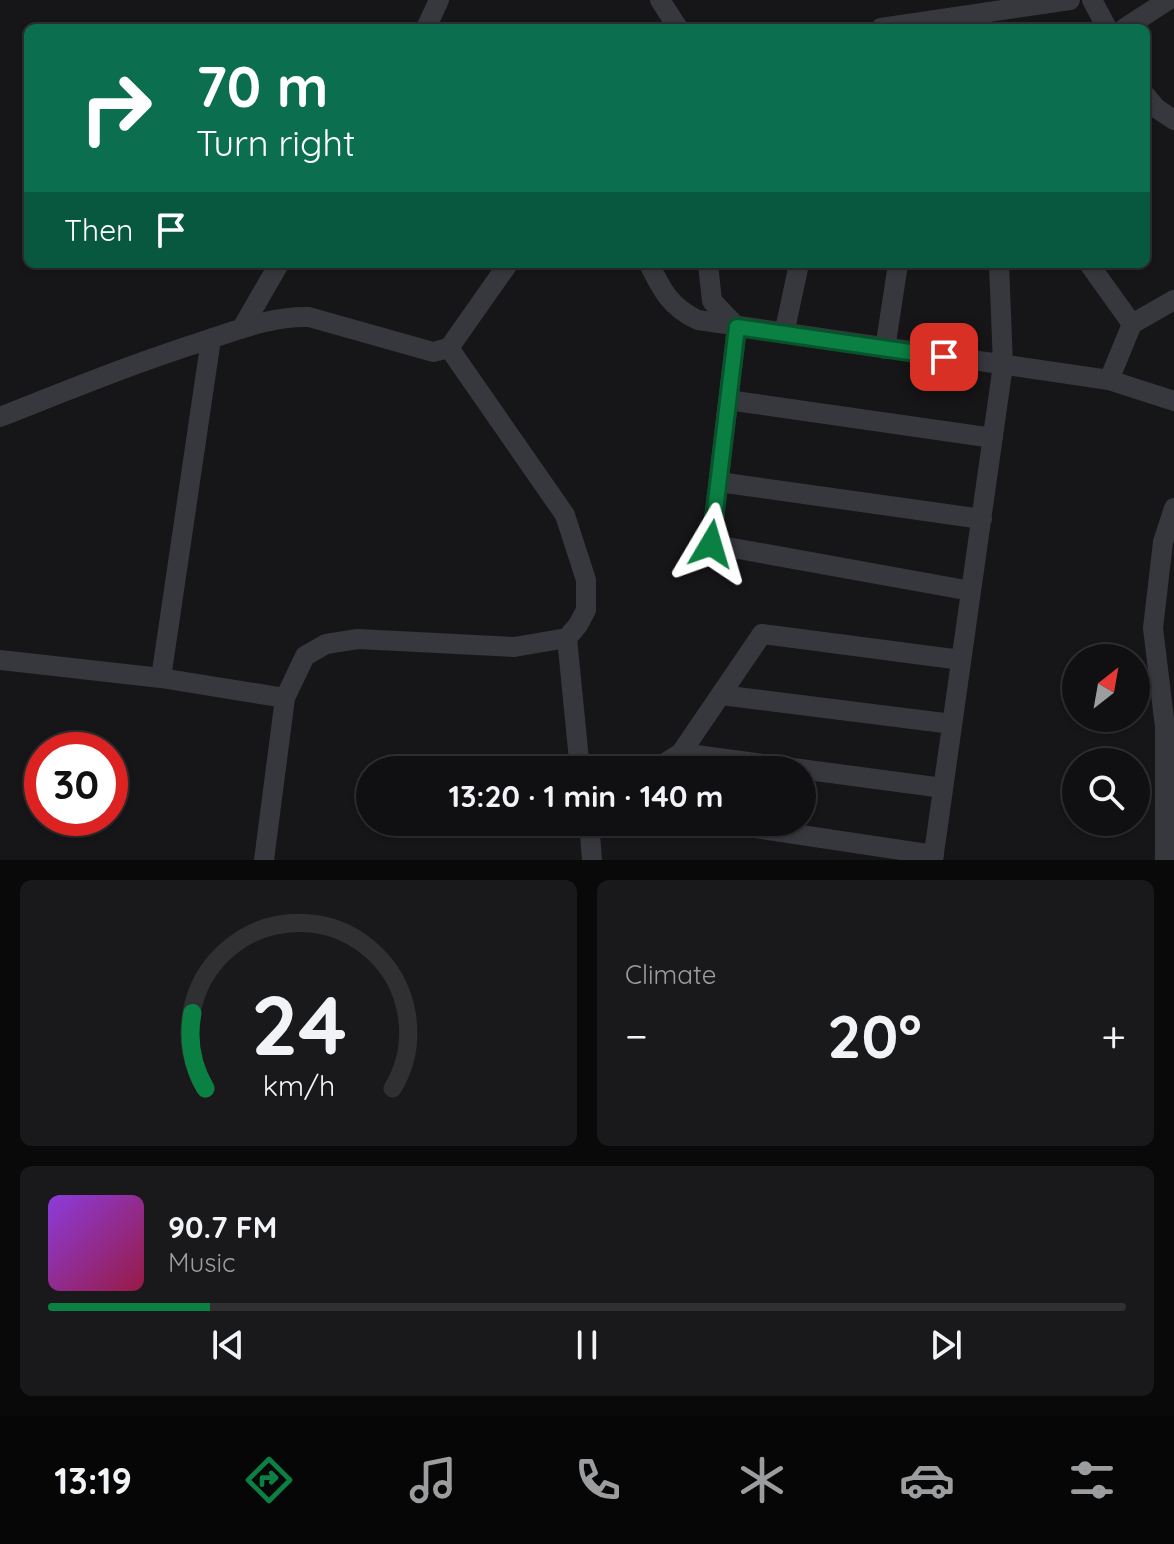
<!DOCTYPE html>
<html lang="en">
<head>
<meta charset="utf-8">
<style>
	body { margin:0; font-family:Quicksand,sans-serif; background:#19191b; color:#f1f3f6; height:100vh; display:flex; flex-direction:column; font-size:30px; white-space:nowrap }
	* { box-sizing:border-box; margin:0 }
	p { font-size:26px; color:#9c9d9f }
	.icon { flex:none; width:44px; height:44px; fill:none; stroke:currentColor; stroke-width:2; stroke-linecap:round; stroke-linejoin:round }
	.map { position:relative; height:860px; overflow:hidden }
	.sheet { display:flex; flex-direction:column; gap:20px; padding:20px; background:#09090a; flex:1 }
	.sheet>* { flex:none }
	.top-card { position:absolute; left:24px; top:24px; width:1126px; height:244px; border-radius:12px; box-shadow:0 2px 6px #0004,0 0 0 2px #303032; background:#0b6e4f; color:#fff; overflow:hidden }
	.needle { width:52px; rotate:31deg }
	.tools { position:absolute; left:1062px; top:644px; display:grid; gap:16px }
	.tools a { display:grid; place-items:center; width:88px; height:88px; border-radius:50%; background:#101012; box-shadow:0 2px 6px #0004,0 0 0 2px #303032; font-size:40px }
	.speed { position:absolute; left:24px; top:732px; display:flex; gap:16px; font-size:40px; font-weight:700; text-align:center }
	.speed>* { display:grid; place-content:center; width:104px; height:104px; border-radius:50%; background:#101012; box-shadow:0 2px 6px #0004,0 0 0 2px #303032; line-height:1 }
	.speed .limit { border:12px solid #d22; background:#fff; color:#111 }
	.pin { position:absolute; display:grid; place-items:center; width:68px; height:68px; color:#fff; margin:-34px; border-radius:16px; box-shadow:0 4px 12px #0006 }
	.me { position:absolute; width:88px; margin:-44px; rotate:7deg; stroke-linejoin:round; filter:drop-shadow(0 0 6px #0008) }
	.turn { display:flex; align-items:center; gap:28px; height:168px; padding:0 40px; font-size:36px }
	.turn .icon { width:104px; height:104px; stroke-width:2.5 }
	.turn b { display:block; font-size:56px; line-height:68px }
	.then { display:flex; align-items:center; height:76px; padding:0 40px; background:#0003; gap:16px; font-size:30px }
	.big { font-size:60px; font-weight:700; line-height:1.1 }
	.sheet .tile { flex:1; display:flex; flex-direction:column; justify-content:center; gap:12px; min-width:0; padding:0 28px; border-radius:12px; background:#19191b }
	.sheet .dial { align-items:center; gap:0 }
	.dial svg { height:208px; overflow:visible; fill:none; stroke:#303032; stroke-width:7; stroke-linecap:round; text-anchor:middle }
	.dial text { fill:#f1f3f6; stroke:none }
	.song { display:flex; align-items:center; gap:24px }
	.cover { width:96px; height:96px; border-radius:12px; background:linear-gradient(135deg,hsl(270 70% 55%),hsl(340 70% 35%)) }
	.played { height:8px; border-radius:4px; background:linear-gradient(90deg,#0b8043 15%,#303032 15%) }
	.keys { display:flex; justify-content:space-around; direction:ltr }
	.heat { display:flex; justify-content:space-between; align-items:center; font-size:44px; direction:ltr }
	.sheet .tiles { flex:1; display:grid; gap:20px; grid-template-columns:1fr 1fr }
	.tile:last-child { grid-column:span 2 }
	.trip { position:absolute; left:356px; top:756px; width:460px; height:80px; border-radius:40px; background:#101012; box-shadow:0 2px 6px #0004,0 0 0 2px #303032; font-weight:700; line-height:80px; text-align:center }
	.tabs { display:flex; height:128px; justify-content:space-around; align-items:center; background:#060607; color:#9c9d9f }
	.tabs .icon { width:56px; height:56px }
	.tabs .on { color:#0b8043 }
	.tabs b { font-size:36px; color:#f1f3f6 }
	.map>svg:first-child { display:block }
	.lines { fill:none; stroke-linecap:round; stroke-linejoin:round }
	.street { stroke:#37383d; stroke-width:20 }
	.route-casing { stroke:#07532c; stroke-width:20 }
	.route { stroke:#0b8043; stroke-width:14 }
</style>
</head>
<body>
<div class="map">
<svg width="1174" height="860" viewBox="0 0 1174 860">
	<rect width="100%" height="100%" fill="#161618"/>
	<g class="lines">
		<path class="street" d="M660,0l18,28
			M1092,0l15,28
			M426,28l13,-28
			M881,28l189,-28
			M1125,28l43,-28
			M1146,96l10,12 18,12
			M649,264c13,26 21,43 49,56l411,60 65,21
			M708,264l4,37 25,26 -26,217 260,47
			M1089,264l43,60
			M242,328l37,-64
			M784,334l15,-70
			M885,349l13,-85
			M1109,380l23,-56 42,-24
			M728,400l265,38
			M0,417c69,-27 137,-55 207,-77 33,-11 67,-24 102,-23l124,35 16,-4 59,-84
			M719,482l263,37
			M567,638l13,132
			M0,660l161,18 124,20
			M161,678l50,-339
			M721,695l231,29
			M681,753l262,35
			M654,770l27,-17 81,-119 199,26
			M589,822l3,38
			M715,822l219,33
			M264,860l21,-162 20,-42 21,-12 32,-5 156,8 53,-9 11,-13 8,-15v-30l-21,-65 -116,-167
			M933,860l70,-495 -4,-101
			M1165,860v-133l-12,-99 10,-86 11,-34"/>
	</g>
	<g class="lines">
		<defs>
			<path id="route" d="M711,544l26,-217 207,30"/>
		</defs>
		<use href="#route" class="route-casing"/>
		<use href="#route" class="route"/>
	</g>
</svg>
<div class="tools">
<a><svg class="needle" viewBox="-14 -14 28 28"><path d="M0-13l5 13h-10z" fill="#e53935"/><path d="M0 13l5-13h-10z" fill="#9c9d9f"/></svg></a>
<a><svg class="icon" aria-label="search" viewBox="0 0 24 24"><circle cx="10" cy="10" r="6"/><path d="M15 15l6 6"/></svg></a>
</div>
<div class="speed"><div class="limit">30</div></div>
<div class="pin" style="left:944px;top:357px;background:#d93025"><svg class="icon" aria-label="arrive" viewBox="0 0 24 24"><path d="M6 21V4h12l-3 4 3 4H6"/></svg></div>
<svg class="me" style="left:711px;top:544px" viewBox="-20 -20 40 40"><path d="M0-17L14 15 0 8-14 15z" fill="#0b8043" stroke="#fff" stroke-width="4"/></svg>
<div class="trip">13:20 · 1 min · 140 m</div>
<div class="top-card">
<div class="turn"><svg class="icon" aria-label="right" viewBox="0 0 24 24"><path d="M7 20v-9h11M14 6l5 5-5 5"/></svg><div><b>70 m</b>Turn right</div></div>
<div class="then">Then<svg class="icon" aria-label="arrive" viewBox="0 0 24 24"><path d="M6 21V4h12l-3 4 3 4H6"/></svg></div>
</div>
</div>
<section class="sheet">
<div class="tiles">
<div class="tile dial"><svg viewBox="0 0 100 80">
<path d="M14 69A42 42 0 1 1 86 69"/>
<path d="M14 69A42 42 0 0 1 9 40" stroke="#0b8043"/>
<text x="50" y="56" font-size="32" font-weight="700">24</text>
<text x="50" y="72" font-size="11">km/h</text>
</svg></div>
<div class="tile"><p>Climate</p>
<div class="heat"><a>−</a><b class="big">20°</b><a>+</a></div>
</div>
<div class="tile">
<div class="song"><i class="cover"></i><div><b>90.7 FM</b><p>Music</p></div></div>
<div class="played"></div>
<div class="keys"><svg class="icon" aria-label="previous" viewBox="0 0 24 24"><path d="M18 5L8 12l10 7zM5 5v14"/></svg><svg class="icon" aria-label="pause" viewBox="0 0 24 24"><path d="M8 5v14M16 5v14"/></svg><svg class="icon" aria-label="next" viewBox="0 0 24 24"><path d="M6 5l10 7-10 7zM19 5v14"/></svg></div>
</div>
</div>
</section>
<nav class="tabs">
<b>13:19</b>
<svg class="icon on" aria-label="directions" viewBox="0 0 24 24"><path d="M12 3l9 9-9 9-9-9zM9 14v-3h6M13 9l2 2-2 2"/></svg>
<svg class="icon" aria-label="music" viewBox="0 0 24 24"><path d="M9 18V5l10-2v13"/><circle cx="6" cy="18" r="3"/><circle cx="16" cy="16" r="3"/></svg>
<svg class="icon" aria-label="phone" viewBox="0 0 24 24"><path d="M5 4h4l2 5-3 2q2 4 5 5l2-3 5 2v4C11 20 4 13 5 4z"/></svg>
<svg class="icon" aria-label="climate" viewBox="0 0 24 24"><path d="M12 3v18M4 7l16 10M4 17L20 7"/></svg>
<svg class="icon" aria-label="car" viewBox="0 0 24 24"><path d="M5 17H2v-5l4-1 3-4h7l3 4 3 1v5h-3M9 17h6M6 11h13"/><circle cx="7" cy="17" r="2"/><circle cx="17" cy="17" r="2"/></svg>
<svg class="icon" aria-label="filters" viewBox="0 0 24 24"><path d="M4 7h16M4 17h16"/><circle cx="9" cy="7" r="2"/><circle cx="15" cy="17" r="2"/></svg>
</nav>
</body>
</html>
